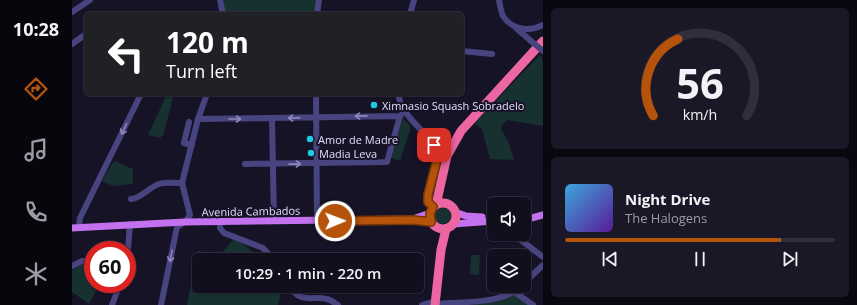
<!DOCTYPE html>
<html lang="en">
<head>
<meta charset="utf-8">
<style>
	body { margin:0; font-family:"Open Sans",sans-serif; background:#1a1726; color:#f1f3f6; height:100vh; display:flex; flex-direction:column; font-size:15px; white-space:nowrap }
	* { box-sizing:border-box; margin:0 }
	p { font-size:13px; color:#9c9ca4 }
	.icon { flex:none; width:22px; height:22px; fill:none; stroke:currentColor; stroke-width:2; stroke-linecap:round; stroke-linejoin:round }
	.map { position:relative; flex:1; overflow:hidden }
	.details { display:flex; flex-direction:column; gap:8px; padding:8px; background:#090810; width:314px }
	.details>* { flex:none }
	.banner { position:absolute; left:12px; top:12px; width:380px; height:84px; border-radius:6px; box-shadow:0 1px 3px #0004,0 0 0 1px #302e3b; background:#202124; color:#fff; overflow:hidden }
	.controls { position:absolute; left:415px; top:197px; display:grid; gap:8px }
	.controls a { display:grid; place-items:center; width:44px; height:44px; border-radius:6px; background:#110e1d; box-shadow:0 1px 3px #0004,0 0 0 1px #302e3b; font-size:20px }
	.speed { position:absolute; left:12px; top:241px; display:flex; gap:8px; font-size:20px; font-weight:700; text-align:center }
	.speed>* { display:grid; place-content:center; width:52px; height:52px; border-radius:50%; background:#110e1d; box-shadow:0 1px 3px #0004,0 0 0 1px #302e3b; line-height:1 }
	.speed .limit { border:6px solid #d22; background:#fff; color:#111 }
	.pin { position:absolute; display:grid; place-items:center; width:34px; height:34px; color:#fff; margin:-17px; border-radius:8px; box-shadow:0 2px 6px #0006 }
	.me { position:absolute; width:44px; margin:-22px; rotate:89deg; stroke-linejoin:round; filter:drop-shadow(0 0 3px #0008) }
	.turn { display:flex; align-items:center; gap:14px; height:84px; padding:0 16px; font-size:18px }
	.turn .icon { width:52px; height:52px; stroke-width:2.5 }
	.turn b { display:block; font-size:28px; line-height:34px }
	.details .tile { flex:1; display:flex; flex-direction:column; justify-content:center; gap:6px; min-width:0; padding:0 14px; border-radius:6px; background:#1a1726 }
	.details .dial { align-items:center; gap:0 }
	.dial svg { height:104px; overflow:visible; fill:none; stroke:#302e3b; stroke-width:7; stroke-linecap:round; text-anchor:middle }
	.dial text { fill:#f1f3f6; stroke:none }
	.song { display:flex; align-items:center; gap:12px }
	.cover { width:48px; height:48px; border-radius:6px; background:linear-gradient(135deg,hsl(200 70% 55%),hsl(270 70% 35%)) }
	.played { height:4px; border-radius:2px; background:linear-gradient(90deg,#b45309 80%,#302e3b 80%) }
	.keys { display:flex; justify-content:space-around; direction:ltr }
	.trip { position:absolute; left:120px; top:253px; width:232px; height:40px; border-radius:6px; background:#110e1d; box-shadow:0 1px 3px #0004,0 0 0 1px #302e3b; font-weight:600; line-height:40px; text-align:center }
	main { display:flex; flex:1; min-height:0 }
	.menu { display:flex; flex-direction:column; width:72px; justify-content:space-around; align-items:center; background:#07060c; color:#9c9ca4 }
	.menu .icon { width:28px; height:28px }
	.menu .current { color:#b45309 }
	.menu b { font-size:18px; color:#f1f3f6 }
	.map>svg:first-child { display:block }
	.green { fill:#173030 }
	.water { fill:#112141 }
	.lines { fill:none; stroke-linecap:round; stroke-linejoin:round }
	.minor { stroke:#484480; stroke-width:6 }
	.major { stroke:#c371ee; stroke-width:7 }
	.highway { stroke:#ec66a2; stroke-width:9 }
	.minor-bridge { stroke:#484480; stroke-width:6 }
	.oneway { stroke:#8d89b7 }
	.route-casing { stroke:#753606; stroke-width:10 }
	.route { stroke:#b45309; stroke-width:7 }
	.poi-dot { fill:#20cae4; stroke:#171327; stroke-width:1.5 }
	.labels { text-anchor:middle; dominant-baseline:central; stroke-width:4; stroke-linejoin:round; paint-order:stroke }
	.poi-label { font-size:11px; fill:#e1ddfb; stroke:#171327; text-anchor:start }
	.street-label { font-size:11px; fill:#e1ddfb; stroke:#171327 }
</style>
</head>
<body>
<main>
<nav class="menu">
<b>10:28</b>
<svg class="icon current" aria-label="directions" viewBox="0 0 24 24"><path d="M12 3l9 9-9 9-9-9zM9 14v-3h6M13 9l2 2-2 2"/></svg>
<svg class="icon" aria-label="music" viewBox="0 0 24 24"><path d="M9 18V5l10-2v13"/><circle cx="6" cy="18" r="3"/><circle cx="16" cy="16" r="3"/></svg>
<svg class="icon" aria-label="phone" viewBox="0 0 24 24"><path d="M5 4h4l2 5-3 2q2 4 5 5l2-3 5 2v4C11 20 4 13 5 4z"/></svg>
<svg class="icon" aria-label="climate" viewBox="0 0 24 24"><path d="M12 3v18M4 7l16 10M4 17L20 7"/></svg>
</nav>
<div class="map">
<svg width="471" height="305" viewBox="0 0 471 305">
	<rect width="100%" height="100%" fill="#171327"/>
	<path class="green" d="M148,0h100l-3,14h-94z
		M469,54l2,10v62l-36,-6 -5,5 -1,5 7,10 6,20 -24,-1 -8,-30 -8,-6z
		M95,94h7l-11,42 -2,-1v3l-13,-3z
		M331,118l8,9 -11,34 -9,-3z
		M42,161l19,8v15l-20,2 -11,-5z
		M363 216a8 8 0 1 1 16 0a8 8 0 1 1-16 0Z
		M163,238l29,22h-65v26h84l-5,19h-91l11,-54 23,7 2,-7z
		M399,255h9l-1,20 -9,-1z
		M21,263v21h7l-11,20 -17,-12v-22l11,-6z
		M444,293l17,12h-58l1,-2z"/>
	<path class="water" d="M414,268l8,1v10l-9,-1z"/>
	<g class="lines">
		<path class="minor" d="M148,0l3,14
			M427,0c1,5 2,12 4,16 9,14 27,16 40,9
			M0,12l18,-12
			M245,14l2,-14
			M338,14l4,-14
			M444,28l15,13
			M0,44l14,-10
			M390,51l30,3
			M244,94l1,127
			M326,94c5,25 27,35 39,56l1,6 -10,39v7l5,5
			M126,119l202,-3
			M200,119l2,102
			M117,122l-5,21 8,2
			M173,164l142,-2 13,-46 4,-4
			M59,199c11,-1 18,-12 28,-15 7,-2 16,-1 23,-1
			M148,223v5l4,5 39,15 11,12
			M7,226l1,-8 61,-124
			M441,234l30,23
			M55,262l3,-38
			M0,266l10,-5h11
			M452,283l19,-18
			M218,286c10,19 24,9 37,13 4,1 8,4 11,6
			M444,293l17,12
			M363,304c27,-3 67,1 86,-18
			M40,305l8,-21
			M89,305l16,-78 8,-5 5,-7 -8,-32 16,-64 9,-25
			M350,305l13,-4"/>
		<path class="major" d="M383,212l11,4 16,1
			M341,219l17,-6
			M452,220l19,-5
			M381,224l41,-3
			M0,228l113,-6 228,-3 18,3"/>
		<path class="highway" d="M358 216a13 13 0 1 1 26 0a13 13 0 1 1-26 0Z
			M364,205l11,-49 14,-25 82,-90
			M363,305l6,-55 5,-21"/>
		<path class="minor-bridge" d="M459,41l12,10"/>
	</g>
	<defs><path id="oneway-shaft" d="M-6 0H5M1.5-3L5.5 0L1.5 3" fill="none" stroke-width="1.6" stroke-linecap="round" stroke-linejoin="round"/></defs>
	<g class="oneway">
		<use href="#oneway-shaft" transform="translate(289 116) rotate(179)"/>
		<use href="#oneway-shaft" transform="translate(222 118) rotate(178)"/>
		<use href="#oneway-shaft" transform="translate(163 119)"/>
		<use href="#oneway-shaft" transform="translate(52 129) rotate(116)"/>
		<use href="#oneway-shaft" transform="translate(223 164) rotate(-1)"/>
		<use href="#oneway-shaft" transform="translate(99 256) rotate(101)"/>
	</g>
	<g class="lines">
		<defs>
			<path id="route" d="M263,221l78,-1 18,2 -1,-9 3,-6 -5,-5v-7l10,-39 -4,-11"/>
		</defs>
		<use href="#route" class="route-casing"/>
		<use href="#route" class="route"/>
	</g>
	<g class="poi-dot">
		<circle cx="302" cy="105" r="4"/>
		<circle cx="238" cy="139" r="4"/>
		<circle cx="239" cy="153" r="4"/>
	</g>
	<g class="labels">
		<g class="poi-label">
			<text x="310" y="105">Ximnasio Squash Sobradelo</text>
			<text x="246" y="139">Amor de Madre</text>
			<text x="247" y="153">Madia Leva</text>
		</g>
		<g class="street-label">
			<text transform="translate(179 211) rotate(-1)">Avenida Cambados</text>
		</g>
	</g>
</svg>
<div class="controls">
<a><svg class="icon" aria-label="sound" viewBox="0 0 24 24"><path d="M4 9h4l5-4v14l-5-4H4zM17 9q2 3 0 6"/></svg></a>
<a><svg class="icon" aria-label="layers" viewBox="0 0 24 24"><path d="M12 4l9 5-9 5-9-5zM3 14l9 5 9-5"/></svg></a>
</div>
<div class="speed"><div class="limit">60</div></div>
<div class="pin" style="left:362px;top:145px;background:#d93025"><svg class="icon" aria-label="arrive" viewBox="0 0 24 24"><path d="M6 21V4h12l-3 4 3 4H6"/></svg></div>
<svg class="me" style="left:263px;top:221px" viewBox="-20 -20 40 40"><circle r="17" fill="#b45309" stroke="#fff" stroke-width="3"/><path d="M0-11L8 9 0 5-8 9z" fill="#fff"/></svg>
<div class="trip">10:29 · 1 min · 220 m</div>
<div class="banner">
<div class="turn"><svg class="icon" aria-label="left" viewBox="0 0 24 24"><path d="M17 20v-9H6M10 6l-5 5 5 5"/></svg><div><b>120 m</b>Turn left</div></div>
</div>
</div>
<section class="details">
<div class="tile dial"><svg viewBox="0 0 100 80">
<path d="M14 69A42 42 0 1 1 86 69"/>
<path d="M14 69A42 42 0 0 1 33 10" stroke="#b45309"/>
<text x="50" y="56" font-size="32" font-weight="700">56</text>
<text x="50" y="72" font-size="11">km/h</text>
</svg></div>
<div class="tile">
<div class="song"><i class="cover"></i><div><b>Night Drive</b><p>The Halogens</p></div></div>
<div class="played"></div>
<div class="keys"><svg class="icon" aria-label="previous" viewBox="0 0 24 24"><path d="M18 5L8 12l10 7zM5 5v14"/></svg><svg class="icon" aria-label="pause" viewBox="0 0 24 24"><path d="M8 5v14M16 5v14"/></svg><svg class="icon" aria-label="next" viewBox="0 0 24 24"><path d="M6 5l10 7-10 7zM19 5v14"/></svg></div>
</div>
</section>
</main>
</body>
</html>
